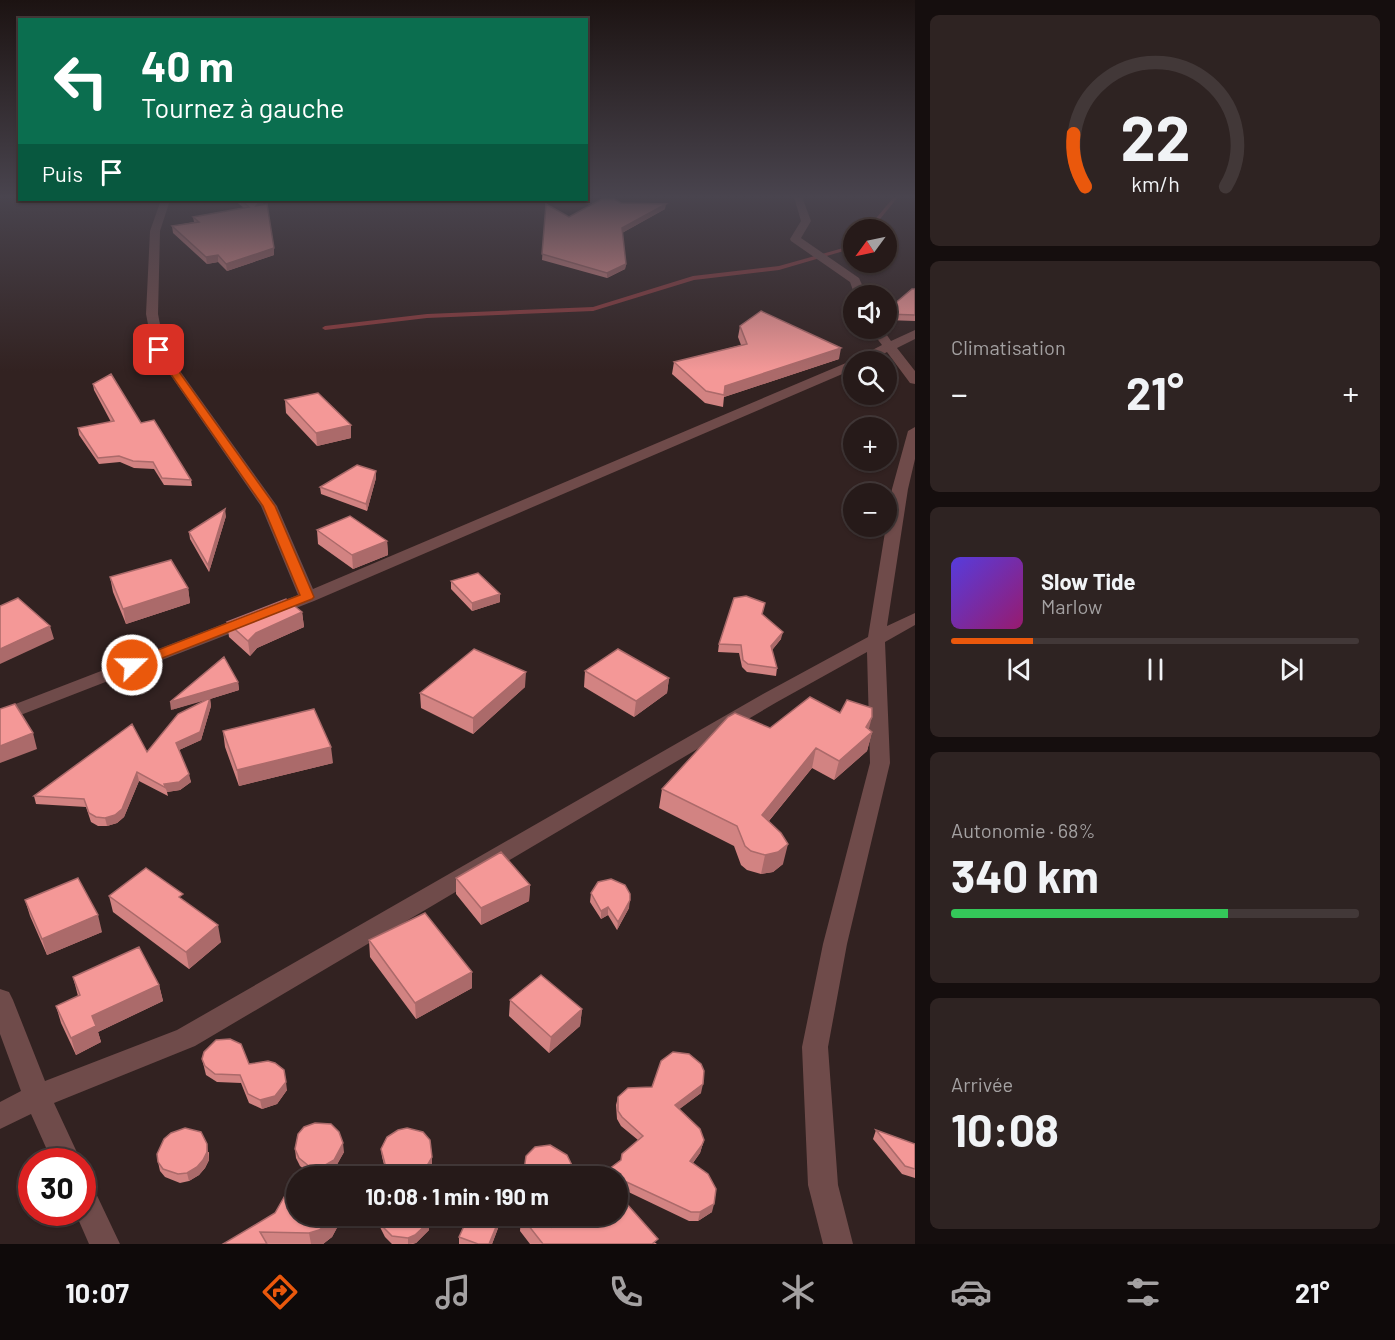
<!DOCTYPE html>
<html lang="fr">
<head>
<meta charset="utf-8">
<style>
	body { margin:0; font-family:Barlow,sans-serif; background:#2e2322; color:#f1f3f6; height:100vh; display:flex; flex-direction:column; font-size:22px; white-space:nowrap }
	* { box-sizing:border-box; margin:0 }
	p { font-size:20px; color:#a4a1a2 }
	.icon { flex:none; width:33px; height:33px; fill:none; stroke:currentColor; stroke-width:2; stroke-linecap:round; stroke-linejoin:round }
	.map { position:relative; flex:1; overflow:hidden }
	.panel { display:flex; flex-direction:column; gap:15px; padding:15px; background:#150e0e; width:480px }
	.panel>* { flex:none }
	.guide { position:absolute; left:18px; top:18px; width:570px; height:183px; border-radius:0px; box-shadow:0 2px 4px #0004,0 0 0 2px #423838; background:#0b6e4f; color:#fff; overflow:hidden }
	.needle { width:39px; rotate:237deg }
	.buttons { position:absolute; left:843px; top:219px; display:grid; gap:12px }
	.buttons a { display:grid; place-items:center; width:54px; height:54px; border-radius:50%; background:#261a19; box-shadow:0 2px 4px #0004,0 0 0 2px #423838; font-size:30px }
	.speed { position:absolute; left:18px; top:1148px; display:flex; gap:12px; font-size:30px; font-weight:700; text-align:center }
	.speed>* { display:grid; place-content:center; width:78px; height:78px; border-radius:50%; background:#261a19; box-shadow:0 2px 4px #0004,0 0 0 2px #423838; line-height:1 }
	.speed .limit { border:9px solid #d22; background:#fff; color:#111 }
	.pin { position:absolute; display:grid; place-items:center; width:51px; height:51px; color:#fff; margin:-26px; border-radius:12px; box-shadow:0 3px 9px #0006 }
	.me { position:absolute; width:66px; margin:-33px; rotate:68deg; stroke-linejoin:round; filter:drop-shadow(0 0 4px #0008) }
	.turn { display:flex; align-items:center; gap:21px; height:126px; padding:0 24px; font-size:27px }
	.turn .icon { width:78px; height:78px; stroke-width:2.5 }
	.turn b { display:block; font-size:42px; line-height:51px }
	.then { display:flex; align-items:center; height:57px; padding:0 24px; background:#0003; gap:12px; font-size:22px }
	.big { font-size:45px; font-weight:700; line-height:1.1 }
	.panel .card { flex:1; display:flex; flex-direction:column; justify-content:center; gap:9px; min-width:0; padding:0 21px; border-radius:9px; background:#2e2322 }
	.panel .dial { align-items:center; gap:0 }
	.dial svg { height:156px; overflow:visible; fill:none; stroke:#423838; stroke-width:7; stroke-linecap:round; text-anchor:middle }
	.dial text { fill:#f1f3f6; stroke:none }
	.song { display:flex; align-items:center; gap:18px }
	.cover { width:72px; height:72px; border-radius:9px; background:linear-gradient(135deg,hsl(250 70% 55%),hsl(320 70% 35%)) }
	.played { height:6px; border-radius:3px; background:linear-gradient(90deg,#ea580c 20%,#423838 20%) }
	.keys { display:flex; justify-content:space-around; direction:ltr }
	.heat { display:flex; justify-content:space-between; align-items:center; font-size:33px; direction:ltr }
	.charge { height:9px; border-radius:4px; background:linear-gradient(90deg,#34c759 68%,#423838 0) }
	.trip { position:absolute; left:286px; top:1166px; width:342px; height:60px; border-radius:30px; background:#261a19; box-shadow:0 2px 4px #0004,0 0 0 2px #423838; font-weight:700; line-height:60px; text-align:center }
	.tab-bar { display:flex; height:96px; justify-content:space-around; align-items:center; background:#0f0a0a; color:#a4a1a2 }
	.tab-bar .icon { width:42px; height:42px }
	.tab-bar .current { color:#ea580c }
	.tab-bar b { font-size:27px; color:#f1f3f6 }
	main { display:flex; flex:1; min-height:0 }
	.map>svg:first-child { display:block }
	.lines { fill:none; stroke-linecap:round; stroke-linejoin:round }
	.stream { fill:#8c3b3d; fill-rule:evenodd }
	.street { fill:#6f4b4a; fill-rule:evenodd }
	.wall { fill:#d28382 }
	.shaded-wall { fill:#ab6a6a }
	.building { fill:#f49897; stroke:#ab6a6a; stroke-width:1.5 }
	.route { fill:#ea580c; stroke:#983908; stroke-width:1.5 }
</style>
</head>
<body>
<main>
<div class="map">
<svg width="915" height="1244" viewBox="0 0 915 1244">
	<rect width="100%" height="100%" fill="#322221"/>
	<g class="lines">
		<path class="stream" d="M894,197h4l-27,33h-5z
			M854,245v3l-75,22 -85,10 -101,31 -166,7 -102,12 -3,-2 3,-2 102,-12 166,-7 100,-31 86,-10z"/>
		<path class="street" d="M794,197h8l9,24 -10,17 58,40 8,18h-12l-5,-14 -59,-41 -1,-2 11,-18z
			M161,200h9l-10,31 -2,83 7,36 112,156 36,83 540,-229 29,-15 -13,-17h13l9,13 24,-11v9l-18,9 18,23v13l-5,-1 -23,-31 -18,10h-15v7l-540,232 -314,122v-13l298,-115 -37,-89 -108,-156 -7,-36 4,-83z
			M915,427v32l-7,30 -21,137 28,-13v12l-30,17 5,121 -43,181 -19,103 10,138 15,59h-30l-15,-59 -6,-138 21,-103 47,-181 -3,-111 -90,50 -582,344 -141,57 27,58h-29l-21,-47 -31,15v-27l21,-11 -21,-57v-45l9,3 4,8 32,81 132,-51 586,-336 105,-57 24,-148 16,-58z
			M82,1181l10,4 28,59h-31l-14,-32h7z"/>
	</g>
	<path class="wall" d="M234,200h32l-4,5 12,43v7l-47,16 -9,-9 -11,2 -34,-31 -1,-7 22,-4 -1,-5 51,-9z
		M621,203l44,6 -43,24 4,31 -1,5 -18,9 -65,-18 4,-56 23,13z
		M915,289v32l-29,-1v-9z
		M740,326l99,33 -115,38 -1,10 -18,-4 -33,-29 2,-12 67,-17 -3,-8z
		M93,384l48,39 50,57 1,6 -28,-1 -10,-16 -20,-1 -14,-6 -21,2 -20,-29 -1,-7 33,-6 -17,-32z
		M285,400l66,38 -34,8 -31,-33z
		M376,471v7l-9,33 -46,-17 -1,-7z
		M226,516l-17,56 -19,-33 -1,-7z
		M317,530l70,11 1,14 -35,14 -35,-25z
		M110,577l78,11 2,15 -64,21 -13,-32z
		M451,581l49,13v8l-28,9 -21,-22z
		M302,612l2,15 -47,21 -7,8 -21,-19 -2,-15z
		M781,639l-9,11 5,18 -1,8 -29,-4 -5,-5 -3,-14 -21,-1 1,-8z
		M585,671l84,7 -2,15 -33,24 -50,-30z
		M238,682l1,8 -29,9 1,7 -10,34 -22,10 12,32 -11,8 -13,2 1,4 -29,-15 -15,36 -7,6 -10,3h-9l-7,-4 -5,-15 -50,-3 -2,-8 113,-44 60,-53 -36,11z
		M525,687l-52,47 -52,-26 -1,-15z
		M770,728l99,1 3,3 -5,19 -33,29 -22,-12 -43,53 14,43 -10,8 -12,2 -14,-4 -6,-5 -7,-19 -75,-38 3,-19z
		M223,731l110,32 -94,23 -14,-39z
		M456,878l74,7 -1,16 -48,24 -25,-31z
		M591,893l38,15 -12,22 -9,-15 -7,4 -11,-17z
		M109,896l75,5 37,41 -32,27 -76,-57z
		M25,900l77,32 -55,23 -17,-39z
		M369,940l103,48 -56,31 -46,-62z
		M73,977l86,8 4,16 -65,31 3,10 -25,13 -15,-32 -5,-17 22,-10z
		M510,1000l72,9 -2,17 -31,27 -40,-37z
		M202,1059l47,5 38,26 -10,14 -15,5 -13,-6 -8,-20 -24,-1 -11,-7z
		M701,1093l-22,16 25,31 -4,13 -7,10 19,49 -14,9h-9l-71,-34v-11h-14l1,-4 16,-12 17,-20 -17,-14 -4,-7 -1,-14 2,-8z
		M876,1130l39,14v34l-13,-4 -29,-35z
		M295,1149l49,3 -9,16 -11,6 -13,1 -11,-9 -4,-8z
		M381,1149l51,16 -3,7 -4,4h-35l-4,-4 -4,-15z
		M209,1152v8l-4,8 -6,7 -10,6 -9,2 -15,-6 -5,-6 -2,-9z
		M275,1213l64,11 -7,13 -9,7h-100z
		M501,1215l-1,8 -8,21h-33v-7z
		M537,1215h81l39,29h-127l-10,-13 1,-15 19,8z
		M379,1219l50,3v8l-13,13 -3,1h-21l-7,-7 -5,-10z"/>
	<path class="shaded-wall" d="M261,200h5l-9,12 -1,-6z
		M666,204l-1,5 -43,24v-5z
		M274,248v7l-47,16 -1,-7z
		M218,255v7l-11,2 -1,-7z
		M626,264l-1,5 -18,9v-5z
		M841,348l-2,11 -115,38 1,-11z
		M351,425v13l-34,8 -1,-13z
		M376,471v7l-9,33 -1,-7z
		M225,509l1,7 -17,56 -1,-7z
		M387,541l1,14 -35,14 -1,-14z
		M188,588l2,15 -64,21 -3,-15z
		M500,594v8l-28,9v-8z
		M302,612l2,15 -47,21 -7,8 -2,-15 8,-8z
		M50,626l4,13 -54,25v-15z
		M783,632l-2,7 -12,15 2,-8z
		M526,672l-1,15 -52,47v-16z
		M669,678l-2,15 -33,24 2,-16z
		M238,682l1,8 -29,9 1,7 -10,34 -24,11 -1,-8 34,-44 -39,11 -1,-8z
		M872,717l-5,19 5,-4 -5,19 -33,29 5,-19 27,-34z
		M33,733l4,16 -37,14v-17z
		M331,747l2,16 -94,23 -2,-16z
		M816,748l-4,20 -54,66 4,-19z
		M137,772l2,9 -15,36 -7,6 -10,3 -2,-8z
		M189,774l2,8 -11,8 -13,2 -3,-8z
		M788,844l-5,20 -10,8 -12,2 4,-19z
		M530,885l-1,16 -48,24v-17z
		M630,900l-1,8 -12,22 1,-8z
		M608,907v8l-7,4v-8z
		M98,915l4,17 -55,23 -5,-16z
		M218,925l3,17 -32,27 -3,-17z
		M472,972v16l-56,31 -1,-16z
		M159,985l4,16 -65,31 3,10 -25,13 -5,-17 21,-22z
		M582,1009l-2,17 -31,27 2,-16z
		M286,1082l1,8 -10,14 -15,5 -2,-9z
		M703,1084l-2,9 -28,21 2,-9z
		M704,1140l-4,13 -12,16 2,-8z
		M343,1143l1,9 -9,16 -14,8h-6v-5z
		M207,1144l2,16 -4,8 -6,7 -10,6 -2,-8z
		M432,1157v8l-3,7 -4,4h-8z
		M714,1204l-2,8 -14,9 2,-9z
		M334,1215h4l1,9 -7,13 -9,7h-12l-2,-11z
		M501,1215l-1,8 -8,21h-3z
		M429,1222v8l-13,13 -8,1v-6z"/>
	<path class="building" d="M602,199h12l7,4 45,1 -44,24 4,36 -19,9 -65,-19 4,-50 23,13z
		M241,200h20l-5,6 11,-2 7,44 -48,16 -8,-9 -12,2 -34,-31 27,-4 -6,-5 56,-10z
		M912,289h3v26l-29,-1v-3z
		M761,311l80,37 -116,38 -1,9 -18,-4 -32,-29 73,-18 -7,-18z
		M111,374l30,49 13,-3 37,60 -29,-2 -9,-16 -20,-1 -14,-5 -21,2 -20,-30 36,-7 -21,-37z
		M318,393l33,32 -35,8 -31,-33z
		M357,465l19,6 -10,33 -46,-17z
		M225,509l-17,56 -19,-33z
		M350,516l37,25 -35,14 -35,-25z
		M171,560l17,28 -65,21 -13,-32z
		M478,573l22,21 -28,9 -21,-22z
		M746,596l19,7 -3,11 21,18 -12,14 6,22 -29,-4 -5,-4 -2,-15 -22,-1 15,-46z
		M18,598l32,28 -50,23v-43z
		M286,599l16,13 -46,21 -8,8 -21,-19z
		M474,649l52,23 -53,46 -53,-25z
		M618,649l51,29 -33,23 -51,-30z
		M224,657l14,25 -68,20z
		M810,697l30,16 7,-13 25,8v9l-6,10 6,5 -33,29 -23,-13 -54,67 19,18 7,11 -10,8 -13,3 -14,-4 -6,-5 -8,-20 -75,-37 66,-72 7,-4 35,15z
		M210,698l-10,34 -24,11 13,31 -10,8 -15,2 2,4 -29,-16 -15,37 -7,6 -10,3 -9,-1 -7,-4 -5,-14 -50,-3 98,-72 15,28 31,-38z
		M15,704l18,29 -33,13v-37z
		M314,709l17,38 -94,23 -14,-39z
		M501,852l29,33 -49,23 -25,-30z
		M146,868l37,26 -4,3 39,28 -32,27 -77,-56z
		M78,878l20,37 -56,24 -17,-39z
		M611,879l14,6 5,9v6l-12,22 -10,-15 -7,4 -10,-18 7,-11z
		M425,913l47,59 -57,31 -46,-63z
		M139,947l20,38 -67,31 4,10 -25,12 -15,-32 24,-11 -7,-18z
		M541,975l41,34 -31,28 -41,-37z
		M230,1039l11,5 8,20 19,-3 7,2 9,7 2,12 -11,14 -15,4 -12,-6 -8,-19 -25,-1 -10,-8 -3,-7 2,-7 12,-12z
		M673,1052l16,2 12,10 3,7 -1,13 -28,21 25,24 4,11 -2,5 -12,16 18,13 8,15 -2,15 -14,8h-9l-73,-34v-2h-4l-9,-4 16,-12 1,-6 21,-18 -21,-19 -4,-6v-14l10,-9 24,-1 9,-26z
		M315,1123l16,1 8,8 4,11 -9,17 -19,11 -16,-13 -4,-9 3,-15 6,-7z
		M185,1128l16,4 6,12v8l-4,8 -6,7 -10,6 -9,1 -15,-5 -5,-7 -1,-8 7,-15 7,-6z
		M407,1128l16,4 7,8 2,17 -4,7 -11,12h-20l-12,-12 -4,-15 6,-12 11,-7z
		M876,1130l39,14v25l-10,-3z
		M550,1145l17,10 10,21h-50l-3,-5 2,-15 9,-9z
		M321,1170l4,6h-16z
		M598,1171l5,5h-12z
		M297,1182v33h37l-4,7 -11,8 -10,3 -49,-1 7,12h-44l52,-31 16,-28z
		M618,1194l40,45 -6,5h-109l-22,-28 29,11 -5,-12h73z
		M380,1215h47l2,7 -14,13 -7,3 -16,-2 -8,-8 -5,-9z
		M469,1215h32l-12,29h-11l-19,-7z"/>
	<linearGradient id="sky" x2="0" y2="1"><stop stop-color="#1c1312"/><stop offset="0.53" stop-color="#49444e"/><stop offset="1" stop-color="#49444e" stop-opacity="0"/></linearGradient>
	<rect width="915" height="371" fill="url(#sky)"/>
	<path class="route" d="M155,348h7l113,158 39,91 -2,2 -180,71 -7,-5 2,-3 173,-67 -37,-89 -109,-156z"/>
</svg>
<div class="buttons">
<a><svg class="needle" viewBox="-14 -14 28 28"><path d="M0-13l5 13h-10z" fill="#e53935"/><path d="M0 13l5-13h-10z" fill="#a4a1a2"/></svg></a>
<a><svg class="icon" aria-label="sound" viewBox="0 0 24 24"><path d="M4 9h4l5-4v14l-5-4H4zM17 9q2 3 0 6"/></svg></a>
<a><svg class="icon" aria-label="search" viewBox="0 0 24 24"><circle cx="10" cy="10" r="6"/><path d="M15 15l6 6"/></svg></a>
<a>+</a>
<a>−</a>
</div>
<div class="speed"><div class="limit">30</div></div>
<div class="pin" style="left:159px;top:350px;background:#d93025"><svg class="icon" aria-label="arrive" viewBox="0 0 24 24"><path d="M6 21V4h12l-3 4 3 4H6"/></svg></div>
<svg class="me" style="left:132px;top:665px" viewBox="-20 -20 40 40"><circle r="17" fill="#ea580c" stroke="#fff" stroke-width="3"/><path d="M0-11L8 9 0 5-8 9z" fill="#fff"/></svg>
<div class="trip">10:08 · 1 min · 190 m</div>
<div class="guide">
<div class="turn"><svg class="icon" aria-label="left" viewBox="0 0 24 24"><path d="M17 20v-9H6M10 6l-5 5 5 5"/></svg><div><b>40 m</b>Tournez à gauche</div></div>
<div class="then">Puis<svg class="icon" aria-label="arrive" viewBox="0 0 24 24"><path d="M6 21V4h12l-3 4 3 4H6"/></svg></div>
</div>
</div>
<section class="panel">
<div class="card dial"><svg viewBox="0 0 100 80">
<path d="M14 69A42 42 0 1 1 86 69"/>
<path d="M14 69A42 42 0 0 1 8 42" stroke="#ea580c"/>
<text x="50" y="56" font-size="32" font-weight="700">22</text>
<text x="50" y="72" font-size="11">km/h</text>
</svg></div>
<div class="card"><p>Climatisation</p>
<div class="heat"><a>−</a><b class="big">21°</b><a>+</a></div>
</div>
<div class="card">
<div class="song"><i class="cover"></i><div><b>Slow Tide</b><p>Marlow</p></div></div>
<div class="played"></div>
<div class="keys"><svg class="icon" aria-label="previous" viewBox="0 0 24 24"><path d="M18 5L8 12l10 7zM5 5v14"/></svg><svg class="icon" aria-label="pause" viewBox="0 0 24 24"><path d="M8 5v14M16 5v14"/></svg><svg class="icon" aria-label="next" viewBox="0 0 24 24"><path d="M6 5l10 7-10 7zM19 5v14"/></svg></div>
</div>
<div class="card"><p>Autonomie · 68%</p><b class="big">340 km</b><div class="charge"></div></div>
<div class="card"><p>Arrivée</p><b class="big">10:08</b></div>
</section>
</main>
<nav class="tab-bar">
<b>10:07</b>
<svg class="icon current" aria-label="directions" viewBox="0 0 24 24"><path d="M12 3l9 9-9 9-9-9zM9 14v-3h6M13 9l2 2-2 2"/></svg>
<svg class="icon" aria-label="music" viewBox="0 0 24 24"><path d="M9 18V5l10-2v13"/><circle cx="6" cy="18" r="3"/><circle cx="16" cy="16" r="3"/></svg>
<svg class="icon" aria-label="phone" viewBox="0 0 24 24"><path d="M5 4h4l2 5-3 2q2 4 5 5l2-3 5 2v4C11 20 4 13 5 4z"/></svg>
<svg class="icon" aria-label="climate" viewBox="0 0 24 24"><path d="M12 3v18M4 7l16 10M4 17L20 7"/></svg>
<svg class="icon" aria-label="car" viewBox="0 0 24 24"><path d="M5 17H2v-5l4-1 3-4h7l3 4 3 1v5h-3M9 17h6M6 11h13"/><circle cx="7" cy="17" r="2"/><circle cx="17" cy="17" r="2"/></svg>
<svg class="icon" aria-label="filters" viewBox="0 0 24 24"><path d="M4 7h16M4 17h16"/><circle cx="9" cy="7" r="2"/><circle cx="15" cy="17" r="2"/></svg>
<b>21°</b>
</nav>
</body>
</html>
